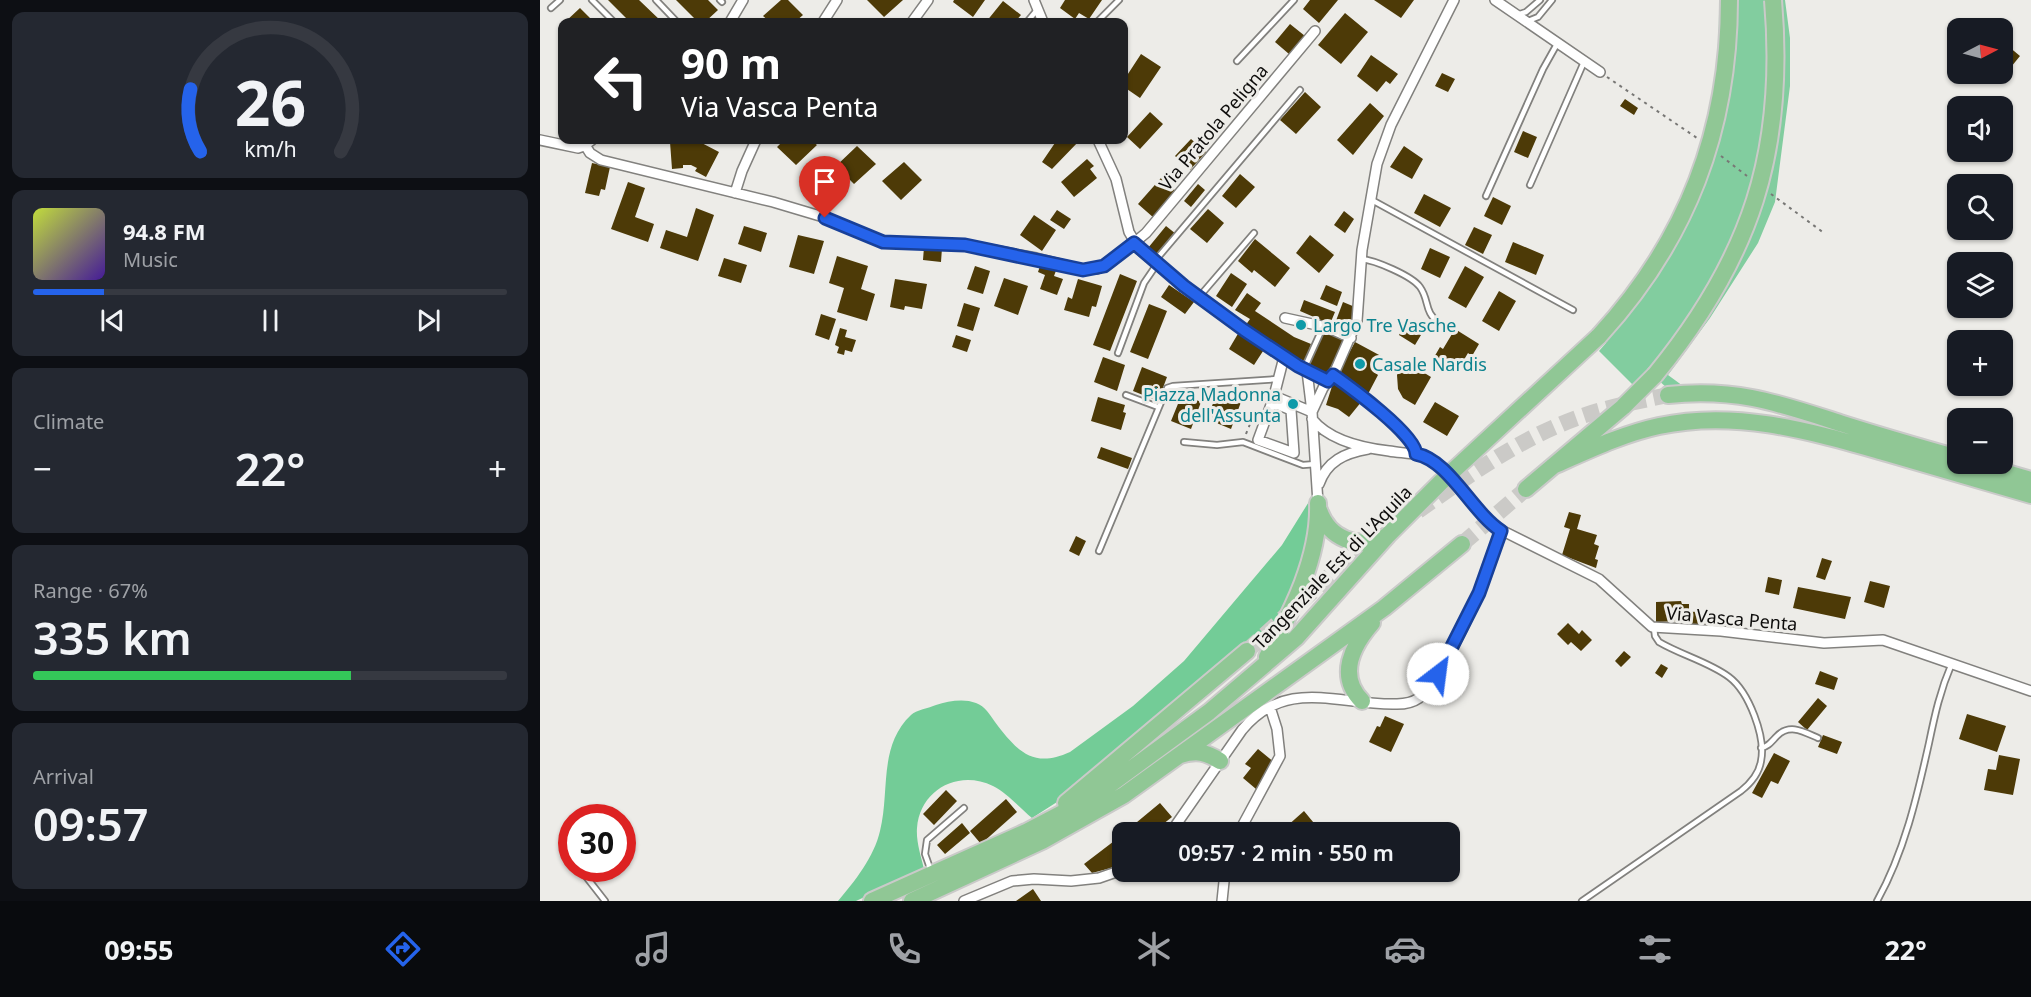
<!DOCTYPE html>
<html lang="en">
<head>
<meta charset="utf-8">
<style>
	body { margin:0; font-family:"Noto Sans",sans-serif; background:#242831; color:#f1f3f6; height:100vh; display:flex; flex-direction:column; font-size:22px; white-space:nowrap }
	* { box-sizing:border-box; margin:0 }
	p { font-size:20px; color:#9ea1a6 }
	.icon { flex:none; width:33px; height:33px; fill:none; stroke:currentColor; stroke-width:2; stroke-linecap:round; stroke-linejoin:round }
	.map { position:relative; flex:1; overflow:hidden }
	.side { display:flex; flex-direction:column; gap:12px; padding:12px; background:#0d0f14; width:540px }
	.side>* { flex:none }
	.guide { position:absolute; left:18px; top:18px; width:570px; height:126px; border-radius:12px; box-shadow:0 2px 4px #0004; background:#202124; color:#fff; overflow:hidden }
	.needle { width:39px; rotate:84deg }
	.buttons { position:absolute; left:1407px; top:18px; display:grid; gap:12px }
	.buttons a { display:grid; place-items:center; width:66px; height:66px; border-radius:12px; background:#171b24; box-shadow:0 2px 4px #0004; font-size:30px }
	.speed { position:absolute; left:18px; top:804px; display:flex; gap:12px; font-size:30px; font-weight:700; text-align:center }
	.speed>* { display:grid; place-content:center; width:78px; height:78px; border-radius:50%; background:#171b24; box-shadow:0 2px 4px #0004; line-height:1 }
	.speed .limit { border:9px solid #d22; background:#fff; color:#111 }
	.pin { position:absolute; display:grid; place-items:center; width:51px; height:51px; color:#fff; margin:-62px -26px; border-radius:50% 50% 50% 0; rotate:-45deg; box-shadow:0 0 6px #0007 }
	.pin .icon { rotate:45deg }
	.me { position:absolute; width:66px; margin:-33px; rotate:30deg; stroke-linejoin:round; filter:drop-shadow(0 0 4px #0008) }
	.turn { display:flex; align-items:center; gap:21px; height:126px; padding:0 24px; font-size:27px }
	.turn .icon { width:78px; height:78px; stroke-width:2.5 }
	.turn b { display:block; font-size:42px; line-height:51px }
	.big { font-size:45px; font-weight:600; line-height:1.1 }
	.side .tile { flex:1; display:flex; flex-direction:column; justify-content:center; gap:9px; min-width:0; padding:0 21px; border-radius:12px; background:#242831 }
	.side .dial { align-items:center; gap:0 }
	.dial svg { height:156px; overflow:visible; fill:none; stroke:#363941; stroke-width:7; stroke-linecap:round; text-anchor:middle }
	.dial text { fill:#f1f3f6; stroke:none }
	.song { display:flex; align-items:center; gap:18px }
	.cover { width:72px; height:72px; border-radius:9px; background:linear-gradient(135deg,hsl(70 70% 55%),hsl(260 70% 35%)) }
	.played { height:6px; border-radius:3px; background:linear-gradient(90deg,#2563eb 15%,#363941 15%) }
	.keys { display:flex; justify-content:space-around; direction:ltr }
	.heat { display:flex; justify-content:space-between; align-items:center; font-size:33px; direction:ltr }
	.charge { height:9px; border-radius:4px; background:linear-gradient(90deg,#34c759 67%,#363941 0) }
	.trip { position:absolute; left:572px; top:822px; width:348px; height:60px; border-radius:12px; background:#171b24; box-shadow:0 2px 4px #0004; font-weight:600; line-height:60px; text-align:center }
	.tab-bar { display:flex; height:96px; justify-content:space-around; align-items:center; background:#090b0e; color:#9ea1a6 }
	.tab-bar .icon { width:42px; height:42px }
	.tab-bar .active { color:#2563eb }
	.tab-bar b { font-size:27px; color:#f1f3f6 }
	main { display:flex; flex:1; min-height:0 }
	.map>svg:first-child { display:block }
	.green { fill:#82cd9f }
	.forest { fill:#73cc97 }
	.building { fill:#4d3a07 }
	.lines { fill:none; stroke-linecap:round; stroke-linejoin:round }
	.highway-tunnel { stroke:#cbcac7; stroke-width:16; stroke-dasharray:16 8; stroke-linecap:butt }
	.lane-casing { stroke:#82817e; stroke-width:8 }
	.street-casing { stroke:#82817e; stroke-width:12 }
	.highway-casing { stroke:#cacac9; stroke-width:20 }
	.path { stroke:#787775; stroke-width:2; stroke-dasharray:3 4.5; stroke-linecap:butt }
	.lane { stroke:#fff; stroke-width:4.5 }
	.street { stroke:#fff; stroke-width:9 }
	.highway { stroke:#90c795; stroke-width:16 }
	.street-bridge-casing { stroke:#82817e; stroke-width:12; stroke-linecap:butt }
	.highway-bridge-casing { stroke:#cacac9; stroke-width:20; stroke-linecap:butt }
	.street-bridge { stroke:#fff; stroke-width:9 }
	.highway-bridge { stroke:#90c795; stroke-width:16 }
	.route-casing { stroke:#184099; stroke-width:15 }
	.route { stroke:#2563eb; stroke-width:10 }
	.culture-dot { fill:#0f9aa8; stroke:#edece8; stroke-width:2 }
	.labels { text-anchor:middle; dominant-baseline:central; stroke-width:6; stroke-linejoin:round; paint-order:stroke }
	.street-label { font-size:18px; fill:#0d0c0b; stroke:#edece8 }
	.culture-label { font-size:18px; fill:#0d838f; stroke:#edece8; text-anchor:start }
</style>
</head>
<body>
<main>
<section class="side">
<div class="tile dial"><svg viewBox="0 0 100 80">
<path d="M14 69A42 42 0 1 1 86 69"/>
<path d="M14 69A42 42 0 0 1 9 37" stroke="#2563eb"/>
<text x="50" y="56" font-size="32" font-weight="700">26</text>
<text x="50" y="72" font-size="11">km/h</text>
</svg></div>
<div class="tile">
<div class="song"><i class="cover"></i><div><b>94.8 FM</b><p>Music</p></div></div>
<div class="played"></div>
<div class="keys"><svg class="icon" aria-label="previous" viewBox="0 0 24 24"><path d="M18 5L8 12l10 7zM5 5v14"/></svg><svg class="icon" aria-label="pause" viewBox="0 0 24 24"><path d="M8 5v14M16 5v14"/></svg><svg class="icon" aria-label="next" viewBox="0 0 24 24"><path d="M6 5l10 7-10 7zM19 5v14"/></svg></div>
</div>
<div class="tile"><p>Climate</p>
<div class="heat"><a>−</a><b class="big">22°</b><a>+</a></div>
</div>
<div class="tile"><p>Range · 67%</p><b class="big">335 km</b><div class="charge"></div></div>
<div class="tile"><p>Arrival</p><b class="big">09:57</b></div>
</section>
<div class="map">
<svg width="1491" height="901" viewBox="0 0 1491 901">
	<rect width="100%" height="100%" fill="#edece8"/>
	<path class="green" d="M1179,0h66l5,38v48l-15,116 -17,41 -48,75 -42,57 15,11 -16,2 -20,-18 -14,15 -34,-34 7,-8 -13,-13c88,-92 128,-204 126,-330z"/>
	<path class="forest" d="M770,500l3,19 -9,43 -35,79 -17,16 -9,-12 -164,143 -47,30c-12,-10 -25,-25 -39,-32 -35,-17 -73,4 -76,42 -1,14 4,28 7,41l-68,32h-18c17,-20 36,-44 42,-70 10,-39 -2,-85 31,-116 5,-5 18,-7 25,-10 12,-4 28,-7 40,-2 9,3 14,12 19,19 22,29 38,47 75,30l63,-46 51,-45 98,-116z"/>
	<path class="building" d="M68,0h31l23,22h-32z
		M136,0h32l10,10 -13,12h-7z
		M241,0h7l15,15 -8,7h-25l-7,-6z
		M327,0h36l-19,17z
		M414,0h31l-12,17 -20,-15z
		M525,0h37l-13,19 -10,-6 -4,6 -15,-11z
		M770,0h28l-19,23 -16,-14z
		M834,0h40l-13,18z
		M463,1l18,14 -6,7h-29z
		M40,8l14,14h-29z
		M805,13l23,19 -27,32 -23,-19z
		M750,24l15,12 -16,18 -14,-12z
		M1462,41l18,15 -9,11 -3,-3 -6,6z
		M601,54l20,13 -21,31 -16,-11v-7z
		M831,55l27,19 -8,10 -4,-3 -9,11 -20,-16z
		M902,73l13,6 -7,13 -13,-6z
		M765,92l16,15 -25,27 -16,-14z
		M1085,99l13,9 -4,7 -14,-9z
		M830,103l14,13 -31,39 -16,-15z
		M610,112l13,12 -23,25 -13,-12z
		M983,131l14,6 -9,21 -14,-6z
		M651,139l15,13 -16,18 -15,-14z
		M156,140l23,12 -13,25 -11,-6 2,-3 -6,-3h-8v3l-11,1 -2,-27z
		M244,140h27l6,5 -21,20 -19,-18z
		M517,140h23l-28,29 -10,-7z
		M317,146l19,18 -22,20 -18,-18z
		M864,146l19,13 -11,20 -22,-12z
		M547,159l7,7 -4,3 7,9 -23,19 -13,-15z
		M364,162l18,18 -21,20 -19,-19z
		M52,163l18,4 -5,23 -4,-1 -2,7 -14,-3z
		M700,174l15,13 -19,21 -14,-12z
		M621,178l16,14 -23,26 -16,-14z
		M88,182l17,6 -10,29 19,7 -6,18 -37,-13z
		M658,184l7,6 -14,17 -7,-6z
		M884,194l27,14 -11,19 -26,-14z
		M953,197l18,9 -9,19 -18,-9z
		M156,208l18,7 -16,46 -38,-13 6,-18 21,7z
		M668,209l16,14 -17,20 -17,-14z
		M517,210l14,9 -7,10 -14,-9z
		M804,211l10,8 -9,14 -11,-8z
		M494,215l22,15 -14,21 -22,-16z
		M204,226l23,7 -6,19 -23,-8z
		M626,226l10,8 -19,22 -9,-8z
		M934,227l18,8 -9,19 -18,-9z
		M258,235l26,6 -10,33 -25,-7z
		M770,235l24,20 -15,18 -23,-20z
		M715,239l35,29 -15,19 -21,-17 -2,3 -14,-12z
		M973,242l31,13 -8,20 -31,-13z
		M384,247l18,1 -1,14 -18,-2z
		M890,248l20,9 -10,21 -19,-9z
		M297,256l31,10 -7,23 14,5 -8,27 -30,-9 7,-24 -15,-5z
		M184,258l23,7 -6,18 -23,-7z
		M501,263l16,5 -3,8 9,3 -6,16 -17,-6 5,-14 -7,-3z
		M435,266l15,5 -7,23 -16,-5z
		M925,266l19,11 -18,31 -18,-10z
		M691,273l16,11 -15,23 -16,-11z
		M580,274l17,7 -27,70 -17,-6z
		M464,278l24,8 -10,29 -24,-9z
		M355,279l32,5 -5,25 -17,-3 -1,4 -14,-3z
		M538,279l24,7 -6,21 -4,-1 -3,11 -25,-7 4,-13 4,2z
		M629,285l25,17 -9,12 -24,-17z
		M786,285l16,7 -5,14 -17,-7z
		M959,291l17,10 -17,30 -17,-10z
		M707,293l14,10 -6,8 39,26 17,7 -6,17 -19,-7 -41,-28 5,-7 -15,-9z
		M764,300l31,12 -5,12 -30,-13z
		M803,302l12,5v9l-6,16 -15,-6z
		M424,303l16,5 -7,23 -16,-5z
		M609,304l18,7 -19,48 -18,-7z
		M281,314l15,5 -7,21 -14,-5z
		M868,321l16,9 -9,15 -16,-10z
		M300,328l7,2 -2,7 11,3 -4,12 -7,-2 -1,5 -7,-2 2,-6 -4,-2z
		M915,329l24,15 -7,12 -4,-3 -12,20 -23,-14 7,-12 3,2z
		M785,330l22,10 -13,30 -7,4 -18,-8z
		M699,332l26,16 -11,17 -25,-16z
		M416,335l15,5 -4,12 -15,-5z
		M815,342l26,14 -8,15 5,4 -10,19 -31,-19z
		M563,357l22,8 -8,26 -23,-9z
		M865,361l26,16 -16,28 -12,-7 -5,-9 -1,-14z
		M602,367l25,10 -9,24 -25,-10z
		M794,380l28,21 -13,16 -11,-8 -12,-4z
		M677,393l24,9 -10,27 -24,-10z
		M642,394l19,8 -10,27 -20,-8z
		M558,397l27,8 -2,7 3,1 -5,17 -30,-9z
		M895,402l24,14 -12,20 -24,-14z
		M561,447l31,11 -4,11 -31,-11z
		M1029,512l12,3 -4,14 20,6 -3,9 5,2 -4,13 3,1 -2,8 -34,-13 8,-26 -6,-2z
		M536,536l10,5 -7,15 -10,-5z
		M1282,558l10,3 -7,19 -9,-3z
		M1228,577l14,3 -3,15 -14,-3z
		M1330,581l20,5 -6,22 -20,-6z
		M1258,587l53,10 -6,22 -52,-11z
		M1141,601l1,3h7v8l21,-1 1,14 -30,1v-5l-25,1v-20z
		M1180,612l10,2 -3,14 -11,-2z
		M1028,623l11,11 3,-4 10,10 -11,11 -10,-9 -3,3 -11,-11z
		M1084,651l7,6 -10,10 -6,-6z
		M1121,664l7,4 -6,10 -7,-5z
		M1280,671l18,7 -4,12 -19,-6z
		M1278,698l9,8 -20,24 -9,-8z
		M1427,714l39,12 -9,26 -38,-13z
		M845,716l19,8 -13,28 -22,-10 8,-16 3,1z
		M1283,735l19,7 -5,12 -19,-7z
		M718,749l16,13 -3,8 -15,19 -13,-11 8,-10 -6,-4z
		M1234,753l16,8 -12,23 -7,-3 -9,17 -10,-5z
		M1459,755l21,4 -7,36 -29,-5 4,-21 8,1z
		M406,790l11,11 -23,24 -11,-11z
		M466,799l11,13 -36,32 -11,-13z
		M620,803l12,14 -19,15h-28z
		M764,811l14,17 -6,4h-21l-5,-5z
		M422,823l8,10 -25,21 -8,-9z
		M582,835v24l-11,9 -19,5 -8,-9z
		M493,889l8,12h-25z"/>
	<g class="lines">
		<path class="highway-tunnel" d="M878,511c44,-31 90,-64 139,-85 35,-16 73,-23 111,-31
			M922,544l64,-55
			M707,651l98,-89 35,-25"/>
		<defs>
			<path id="lane" d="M52,0l22,22
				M116,0l21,22
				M180,0l2,2
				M11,8l9,-8
				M977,15l9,-3 14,-12
				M988,21l10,-4 14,-17
				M487,22l10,-12
				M557,22l22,-22
				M697,61l57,-61
				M990,185l54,-123
				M946,196l57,-127 14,-25
				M830,199l203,111
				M821,259c14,1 51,17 59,28 10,14 3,24 20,37
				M614,262l146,-172
				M659,297l55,-64
				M578,353l26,-70 13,-19
				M764,369l19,-42
				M793,375c17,12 84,61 83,79
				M586,395l32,12
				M644,442l33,3 26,-3 60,23 13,-1
				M559,551l68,-163 6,-2 105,-7
				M1221,748c8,-2 10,-6 16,-12 13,-13 27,-4 41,2
				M391,871l-6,-17 2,-14 37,-32
				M44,874l21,27
				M1042,901l159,-110c10,-8 18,-17 20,-30 5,-24 -12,-69 -32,-84 -20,-15 -48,-22 -70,-35l-4,-6 -1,-8
				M1337,901c27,-48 40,-104 52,-158 6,-29 11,-52 23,-80"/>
			<path id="street" d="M494,0l9,22
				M955,0l105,72
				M190,22l13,-22
				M283,22l14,-22
				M372,22l16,-22
				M0,140l38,8 6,-2 8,-6
				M558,140l18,39 13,53 10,17 45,37 60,44 54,36 30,16
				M45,145l5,8 11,7 172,42 47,14 63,26 82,3 71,13 43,11h18l14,-7 35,-29 169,-202
				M195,193l7,-22 14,-31
				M745,318l41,9 25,11
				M744,357l-10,39 38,16 -5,-41
				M732,402l19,8 3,43 -36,-13z
				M772,419c17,21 51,29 77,32 17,3 35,1 48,14
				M779,484c8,-23 26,-31 49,-35
				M925,495l30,32 104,52 53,48 69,4 103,12 59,-3 148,51
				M778,503l-6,-91 11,-24 13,-19 21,-48 5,-71 15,-86 14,-39 63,-125
				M631,832l71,-102c45,-54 97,-24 155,-26 7,0 15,-1 22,-6 12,-9 20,-25 27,-38 23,-41 41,-84 55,-129
				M699,832l41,-76 -3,-27 -7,-22
				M424,901l48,-20 22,-2 37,2 28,-3 23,-8
				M682,901l3,-29"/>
			<path id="highway" d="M1128,395c70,-7 110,8 175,29 38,12 76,23 115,34
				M1436,464l55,16
				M1013,466c34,-15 69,-32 106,-40 78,-17 153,6 228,27 48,14 96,28 144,42
				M986,489l97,-82 32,-32
				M779,510c10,29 39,40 66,27
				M727,657c25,-46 53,-100 51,-154
				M822,701c-25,-25 -10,-55 10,-78
				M640,755c17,-5 26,-3 40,6
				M526,803l181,-152
				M332,901l154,-69 67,-35 116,-85 87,-74 92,-103 53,-53 158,-146
				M372,901l130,-60 82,-46 260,-187 78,-64"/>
		</defs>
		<use href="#lane" class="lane-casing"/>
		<use href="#street" class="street-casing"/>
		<use href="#highway" class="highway-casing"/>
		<path class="path" d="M1067,77l90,61
			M1181,156l26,20
			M1231,194l53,39
			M706,434l4,-10 4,1"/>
		<use href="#lane" class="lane"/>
		<use href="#street" class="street"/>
		<use href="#highway" class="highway"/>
		<defs>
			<path id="street-bridge" d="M897,465l28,30"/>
			<path id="highway-bridge" d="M1059,336c88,-96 130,-206 130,-336
				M1115,375c96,-117 131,-224 118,-375"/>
		</defs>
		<use href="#street-bridge" class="street-bridge-casing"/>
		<use href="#highway-bridge" class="highway-bridge-casing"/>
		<use href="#street-bridge" class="street-bridge"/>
		<use href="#highway-bridge" class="highway-bridge"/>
	</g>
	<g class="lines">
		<defs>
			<path id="route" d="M285,218l58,24 82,3 118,25 21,-4 30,-23 50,43 60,44 54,36 30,15 5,-6c17,12 83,60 83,79 33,6 56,58 85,77l-22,62 -41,81"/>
		</defs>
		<use href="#route" class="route-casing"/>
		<use href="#route" class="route"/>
	</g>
	<g class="culture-dot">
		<circle cx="761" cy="325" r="6"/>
		<circle cx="820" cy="364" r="6"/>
		<circle cx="753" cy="404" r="6"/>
	</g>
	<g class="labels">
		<g class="street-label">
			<text transform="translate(673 127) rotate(-50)">Via Pratola Peligna</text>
			<text transform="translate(792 567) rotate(-46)">Tangenziale Est di L'Aquila</text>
			<text transform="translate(1192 618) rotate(5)">Via Vasca Penta</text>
		</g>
		<g class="culture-label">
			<text x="773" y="325">Largo Tre Vasche</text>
			<text x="832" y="364">Casale Nardis</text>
			<text x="741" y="394" text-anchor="end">Piazza Madonna<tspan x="741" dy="21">dell'Assunta</tspan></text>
		</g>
	</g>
</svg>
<div class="buttons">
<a><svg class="needle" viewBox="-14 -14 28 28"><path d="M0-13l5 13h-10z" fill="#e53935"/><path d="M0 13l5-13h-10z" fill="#9ea1a6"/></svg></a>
<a><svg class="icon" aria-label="sound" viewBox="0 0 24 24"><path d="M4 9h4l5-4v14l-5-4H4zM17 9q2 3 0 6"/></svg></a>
<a><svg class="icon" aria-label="search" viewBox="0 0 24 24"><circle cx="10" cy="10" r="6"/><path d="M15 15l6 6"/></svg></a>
<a><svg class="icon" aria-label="layers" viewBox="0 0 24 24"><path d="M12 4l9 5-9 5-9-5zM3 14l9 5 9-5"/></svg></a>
<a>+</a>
<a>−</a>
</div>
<div class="speed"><div class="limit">30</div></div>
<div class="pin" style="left:285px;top:218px;background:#d93025"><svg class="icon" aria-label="arrive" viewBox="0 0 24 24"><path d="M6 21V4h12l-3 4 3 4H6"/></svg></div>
<svg class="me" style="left:898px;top:674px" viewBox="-20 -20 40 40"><circle r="19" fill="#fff"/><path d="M0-13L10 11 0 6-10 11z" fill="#2563eb"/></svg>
<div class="trip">09:57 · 2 min · 550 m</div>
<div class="guide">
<div class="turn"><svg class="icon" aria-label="left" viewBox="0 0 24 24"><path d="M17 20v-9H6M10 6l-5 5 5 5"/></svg><div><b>90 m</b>Via Vasca Penta</div></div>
</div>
</div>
</main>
<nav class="tab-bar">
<b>09:55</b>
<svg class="icon active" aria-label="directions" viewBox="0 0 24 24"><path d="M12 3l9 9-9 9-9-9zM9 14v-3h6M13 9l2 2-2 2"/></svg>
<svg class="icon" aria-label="music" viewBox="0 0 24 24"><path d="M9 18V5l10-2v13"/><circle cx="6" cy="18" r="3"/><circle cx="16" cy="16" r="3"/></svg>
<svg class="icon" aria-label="phone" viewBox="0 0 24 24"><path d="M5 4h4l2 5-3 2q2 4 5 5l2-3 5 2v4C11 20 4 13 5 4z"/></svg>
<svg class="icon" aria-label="climate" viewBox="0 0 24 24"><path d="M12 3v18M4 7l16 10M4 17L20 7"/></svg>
<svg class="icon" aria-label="car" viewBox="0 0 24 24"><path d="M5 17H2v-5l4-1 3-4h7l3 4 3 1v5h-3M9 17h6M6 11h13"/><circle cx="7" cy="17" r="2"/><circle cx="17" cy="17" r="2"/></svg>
<svg class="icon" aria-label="filters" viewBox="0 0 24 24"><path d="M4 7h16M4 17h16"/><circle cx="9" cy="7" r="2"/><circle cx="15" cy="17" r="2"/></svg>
<b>22°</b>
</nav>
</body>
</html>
